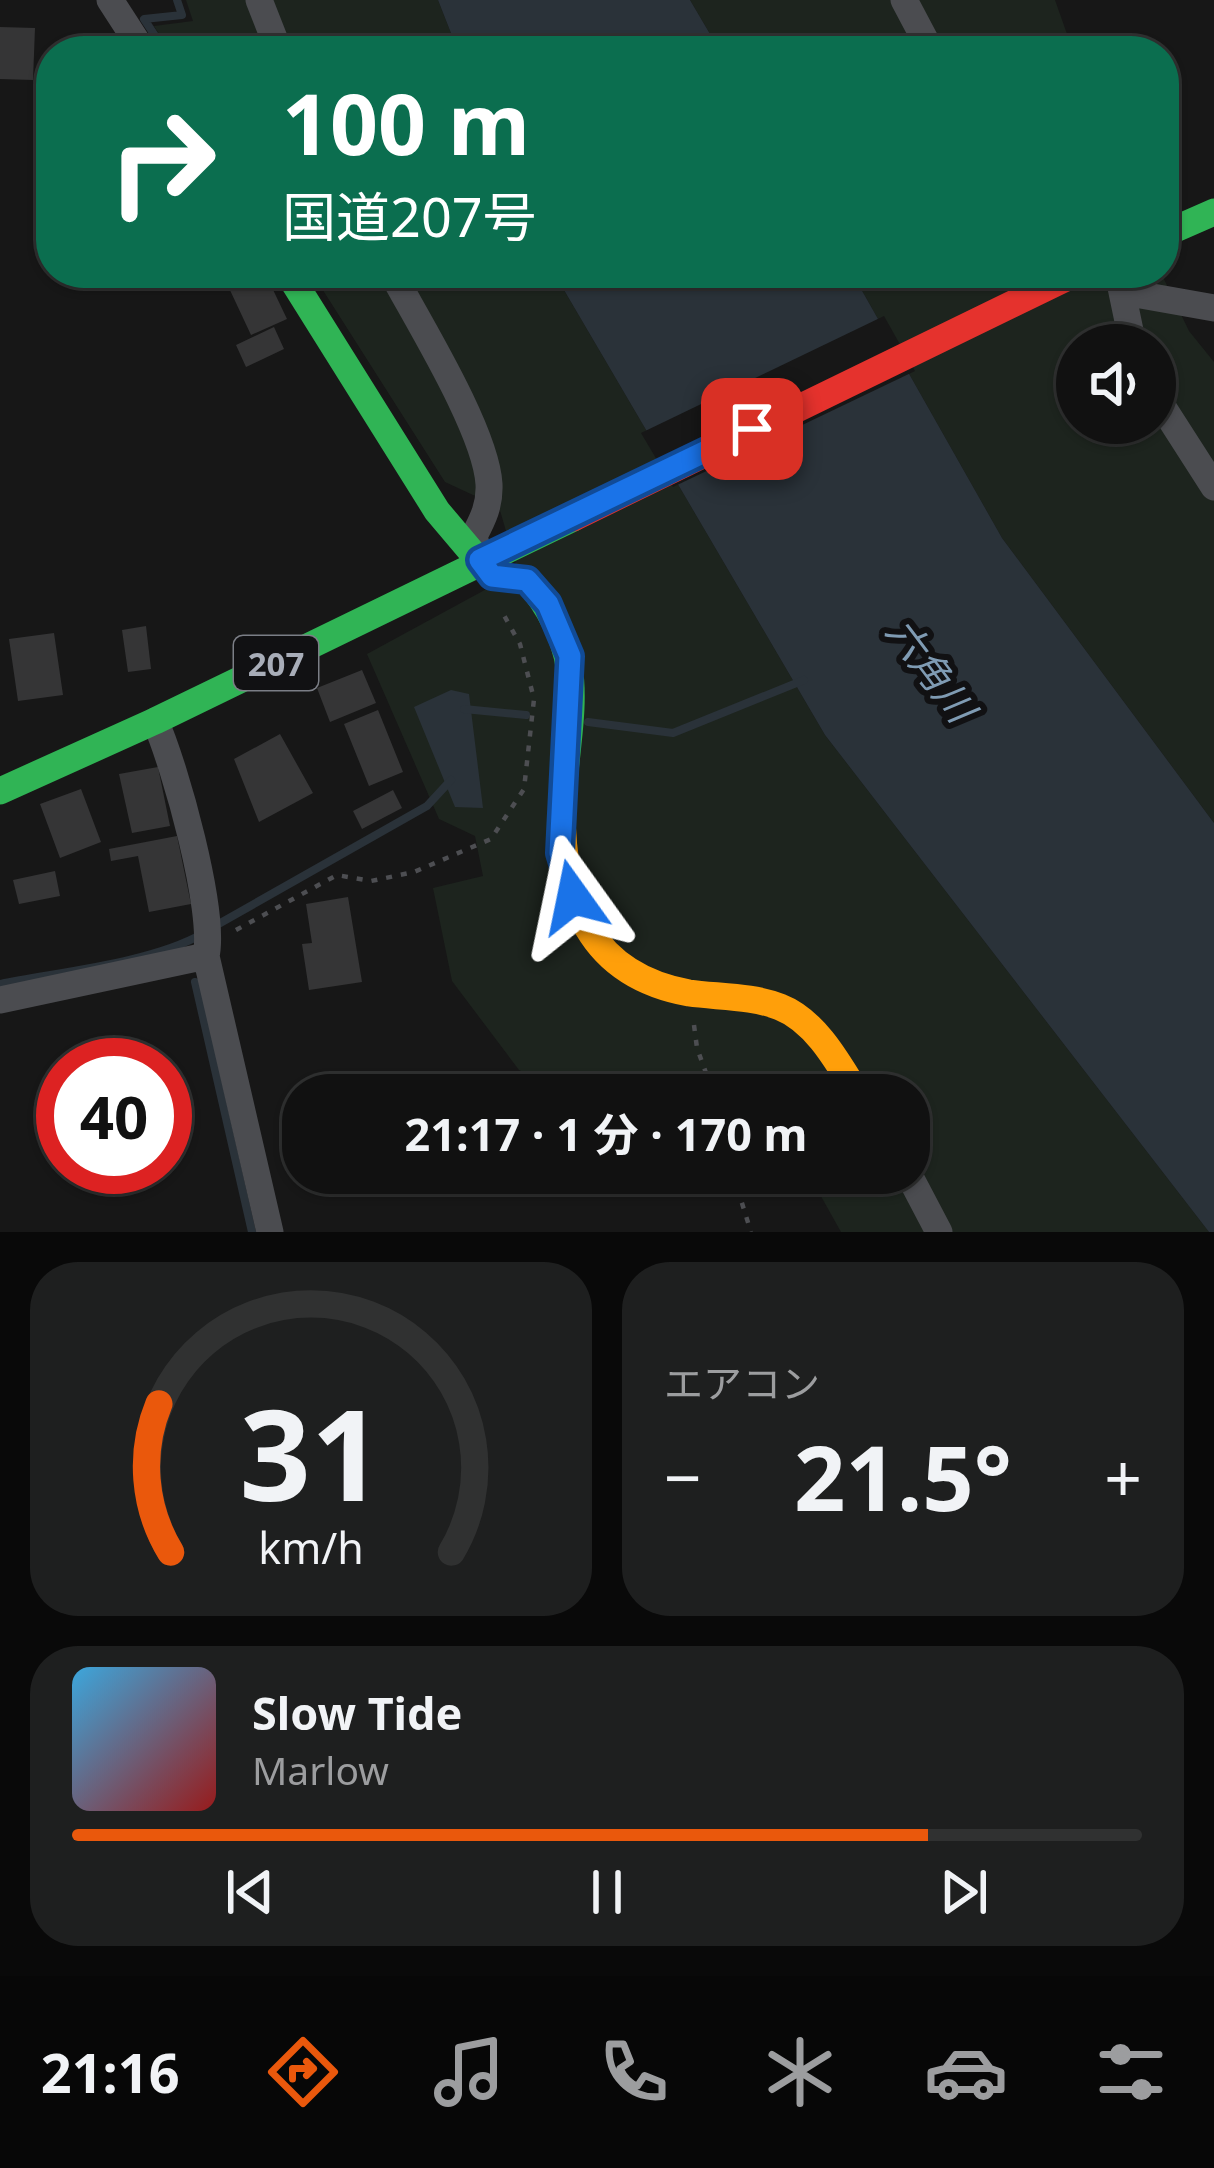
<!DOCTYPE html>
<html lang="ja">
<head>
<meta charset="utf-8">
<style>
	body { margin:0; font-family:"Noto Sans","Noto Sans JP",sans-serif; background:#1e1f1f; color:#f1f3f6; height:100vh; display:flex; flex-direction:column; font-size:45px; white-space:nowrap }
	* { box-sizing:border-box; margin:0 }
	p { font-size:39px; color:#9c9d9f }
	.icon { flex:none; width:66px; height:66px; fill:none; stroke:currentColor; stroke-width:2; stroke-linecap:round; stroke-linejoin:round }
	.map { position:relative; height:1232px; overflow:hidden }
	.details { display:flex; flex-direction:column; gap:30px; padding:30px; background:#090909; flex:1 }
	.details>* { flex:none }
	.guide { position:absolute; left:36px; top:36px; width:1143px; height:252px; border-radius:48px; box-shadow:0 3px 9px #0004,0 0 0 3px #303131; background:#0b6e4f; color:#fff; overflow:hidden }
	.buttons { position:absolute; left:1056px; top:324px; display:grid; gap:24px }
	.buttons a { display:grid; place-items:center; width:120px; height:120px; border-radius:50%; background:#111; box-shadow:0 3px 9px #0004,0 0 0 3px #303131; font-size:60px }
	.speed { position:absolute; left:36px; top:1038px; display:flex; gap:24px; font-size:60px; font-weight:700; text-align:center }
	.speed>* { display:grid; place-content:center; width:156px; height:156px; border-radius:50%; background:#111; box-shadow:0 3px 9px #0004,0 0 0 3px #303131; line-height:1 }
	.speed .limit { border:18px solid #d22; background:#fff; color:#111 }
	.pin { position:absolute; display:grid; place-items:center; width:102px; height:102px; color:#fff; margin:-51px; border-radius:24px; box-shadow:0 6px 18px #0006 }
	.me { position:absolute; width:132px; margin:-66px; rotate:348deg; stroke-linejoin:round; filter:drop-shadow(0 0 9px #0008) }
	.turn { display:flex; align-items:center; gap:42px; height:252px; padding:0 48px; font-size:54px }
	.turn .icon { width:156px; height:156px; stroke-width:2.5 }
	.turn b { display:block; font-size:84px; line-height:102px }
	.big { font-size:90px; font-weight:700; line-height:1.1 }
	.details .card { flex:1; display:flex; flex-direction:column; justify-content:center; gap:18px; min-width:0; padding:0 42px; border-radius:48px; background:#1e1f1f }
	.details .dial { align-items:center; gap:0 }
	.dial svg { height:312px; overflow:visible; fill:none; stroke:#303131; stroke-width:7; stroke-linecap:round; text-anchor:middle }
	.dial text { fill:#f1f3f6; stroke:none }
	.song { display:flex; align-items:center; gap:36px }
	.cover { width:144px; height:144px; border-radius:18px; background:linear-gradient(135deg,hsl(200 70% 55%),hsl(0 70% 35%)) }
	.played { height:12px; border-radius:6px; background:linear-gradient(90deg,#ea580c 80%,#303131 80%) }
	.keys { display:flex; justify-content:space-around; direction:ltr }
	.heat { display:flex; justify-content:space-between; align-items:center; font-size:66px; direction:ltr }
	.details .tiles { flex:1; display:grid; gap:30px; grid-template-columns:1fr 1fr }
	.card:last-child { grid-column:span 2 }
	.trip { position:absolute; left:282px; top:1074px; width:648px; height:120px; border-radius:48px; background:#111; box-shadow:0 3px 9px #0004,0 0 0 3px #303131; font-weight:700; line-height:120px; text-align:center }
	.dock { display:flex; height:192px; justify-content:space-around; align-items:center; background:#070707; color:#9c9d9f }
	.dock .icon { width:84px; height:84px }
	.dock .selected { color:#ea580c }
	.dock b { font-size:54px; color:#f1f3f6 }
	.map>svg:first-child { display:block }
	.green { fill:#1d241e; fill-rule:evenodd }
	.water { fill:#2a3239 }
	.pier { fill:#171717 }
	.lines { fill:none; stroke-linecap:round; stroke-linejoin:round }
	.stream { stroke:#2a3239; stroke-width:8 }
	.building { fill:#353536 }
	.path { stroke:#4d4e52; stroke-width:4.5; stroke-dasharray:6 9; stroke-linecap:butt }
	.street { stroke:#4b4c50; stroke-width:27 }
	.fast { stroke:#30b455; stroke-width:27 }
	.slow { stroke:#ff9f0a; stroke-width:27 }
	.jam { stroke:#e5322d; stroke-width:27 }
	.route-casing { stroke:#114b97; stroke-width:30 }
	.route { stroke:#1a73e8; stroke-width:21 }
	.labels { text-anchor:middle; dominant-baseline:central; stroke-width:12; stroke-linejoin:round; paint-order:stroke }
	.shield { fill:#111113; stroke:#7b7e86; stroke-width:3 }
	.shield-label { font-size:33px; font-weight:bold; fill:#a8adb8 }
	.water-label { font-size:39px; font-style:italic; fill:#7f9bb3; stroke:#111113 }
</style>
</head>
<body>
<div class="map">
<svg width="1214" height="1232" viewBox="0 0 1214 1232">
	<rect width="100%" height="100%" fill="#171717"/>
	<path class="green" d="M186,0h252l20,51h-288l-16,-25 39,-5z
		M690,0h365l18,51h-353z
		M312,273h242l271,462 384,497h-368l-33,-59h101v-78h-148l-5,-8 -20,8h-164l-53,-25 -67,-89 -19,-93 50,-12 -8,-40 -36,-17 -72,-165 151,-82 -19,-65 -54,-25z
		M852,273h309l28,58 25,31v461l-212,-285zM1077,345h78v78h-78z"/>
	<path class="water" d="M438,0h252l30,51h-262z
		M554,273h298l150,265 212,285v409h-5l-384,-497z
		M451,690l18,4 14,114 -28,-1 -41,-100z"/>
	<path class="pier" d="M884,316l31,55 -242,116 -32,-54z"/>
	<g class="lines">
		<path class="stream" d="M165,51l-21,-32 38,-4 -5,-15
			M464,709l62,6
			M588,722l85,11 131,-53
			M215,926l212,-120 24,-26
			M195,982l57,250
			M0,984c59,-12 151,-21 202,-50"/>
	</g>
	<path class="building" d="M0,27l35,1 -2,52 -33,-1z
		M170,273h47l-1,13 -46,-1z
		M262,273h3l22,46 -36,16 -22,-47z
		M274,327l10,22 -38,18 -10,-22z
		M146,626l5,43 -23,3 -6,-42z
		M54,633l9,62 -45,6 -9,-62z
		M362,670l14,33 -46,19 -13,-34z
		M378,710l25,62 -34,14 -25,-62z
		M280,734l33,59 -54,29 -25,-63z
		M158,767l12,59 -38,7 -13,-59z
		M81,789l20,53 -41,16 -20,-54z
		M393,790l9,18 -40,21 -9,-18z
		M177,836l14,68 -42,8 -11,-56 -27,5 -2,-12z
		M55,871l5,25 -41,8 -6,-24z
		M348,897l14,85 -53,8 -7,-46 10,-1 -6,-39z"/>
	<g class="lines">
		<path class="path" d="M236,930l101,-55 34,6 43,-9 77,-33 33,-50 10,-90 -14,-55 -19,-34
			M694,1025l3,23 17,47
			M739,1173l2,27 10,32"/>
		<path class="street" d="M110,0l33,51
			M259,0l20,51
			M904,0l27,51
			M392,273c27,50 94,158 97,211 1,21 -6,35 -15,52l6,24
			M1118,273l15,72
			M1124,292l90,16
			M1155,395l59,92
			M155,721c20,44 61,191 51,235l64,276
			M0,1000l206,-44
			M908,1173l31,59"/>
		<path class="fast" d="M1164,234l50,-22
			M288,273l149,238 55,65 35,4c66,79 40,135 35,229
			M0,791l155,-70 418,-203"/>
		<path class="slow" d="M562,809c0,91 27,166 127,184 29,4 64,3 91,14 36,14 59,57 78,88"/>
		<path class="jam" d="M573,518l503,-245"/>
	</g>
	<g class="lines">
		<defs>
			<path id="route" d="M573,897l-13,-44 10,-197 -22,-52 -21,-24 -35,-4 -12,-16 272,-131"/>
		</defs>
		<use href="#route" class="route-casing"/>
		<use href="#route" class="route"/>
	</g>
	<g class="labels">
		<rect class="shield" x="234" y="636" width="84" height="54" rx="9"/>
		<g class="shield-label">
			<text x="276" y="663">207</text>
		</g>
		<g class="water-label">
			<text transform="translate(932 669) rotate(53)">六角川</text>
		</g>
	</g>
</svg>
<div class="buttons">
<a><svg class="icon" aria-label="sound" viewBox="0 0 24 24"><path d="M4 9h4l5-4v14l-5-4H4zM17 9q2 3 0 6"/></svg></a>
</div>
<div class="speed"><div class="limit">40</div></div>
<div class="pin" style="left:752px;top:429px;background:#d93025"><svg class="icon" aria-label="arrive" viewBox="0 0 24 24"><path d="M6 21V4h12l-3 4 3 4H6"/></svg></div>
<svg class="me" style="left:573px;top:897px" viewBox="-20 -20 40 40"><path d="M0-17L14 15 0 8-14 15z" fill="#1a73e8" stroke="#fff" stroke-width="4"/></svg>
<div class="trip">21:17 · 1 分 · 170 m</div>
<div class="guide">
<div class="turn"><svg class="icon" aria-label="right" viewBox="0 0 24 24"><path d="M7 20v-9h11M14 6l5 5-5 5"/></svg><div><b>100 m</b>国道207号</div></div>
</div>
</div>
<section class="details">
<div class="tiles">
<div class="card dial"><svg viewBox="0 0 100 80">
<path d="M14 69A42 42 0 1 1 86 69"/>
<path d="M14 69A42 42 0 0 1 11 31" stroke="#ea580c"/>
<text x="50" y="56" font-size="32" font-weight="700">31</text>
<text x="50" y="72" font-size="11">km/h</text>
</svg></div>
<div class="card"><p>エアコン</p>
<div class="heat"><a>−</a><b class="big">21.5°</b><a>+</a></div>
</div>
<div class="card">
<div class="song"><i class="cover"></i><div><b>Slow Tide</b><p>Marlow</p></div></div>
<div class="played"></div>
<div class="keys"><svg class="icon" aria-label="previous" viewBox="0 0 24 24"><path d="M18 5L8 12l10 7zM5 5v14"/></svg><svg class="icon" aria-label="pause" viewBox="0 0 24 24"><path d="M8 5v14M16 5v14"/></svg><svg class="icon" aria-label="next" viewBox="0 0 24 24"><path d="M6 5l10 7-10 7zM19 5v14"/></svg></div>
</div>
</div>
</section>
<nav class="dock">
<b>21:16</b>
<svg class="icon selected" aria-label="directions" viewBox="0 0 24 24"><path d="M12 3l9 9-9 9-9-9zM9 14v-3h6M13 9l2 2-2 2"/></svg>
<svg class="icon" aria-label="music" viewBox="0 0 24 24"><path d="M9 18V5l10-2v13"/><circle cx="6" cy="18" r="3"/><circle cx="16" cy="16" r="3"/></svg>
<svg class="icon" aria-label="phone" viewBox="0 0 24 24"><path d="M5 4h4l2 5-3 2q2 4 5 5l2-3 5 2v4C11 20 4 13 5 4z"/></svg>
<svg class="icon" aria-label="climate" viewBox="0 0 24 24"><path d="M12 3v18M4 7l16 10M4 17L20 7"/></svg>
<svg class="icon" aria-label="car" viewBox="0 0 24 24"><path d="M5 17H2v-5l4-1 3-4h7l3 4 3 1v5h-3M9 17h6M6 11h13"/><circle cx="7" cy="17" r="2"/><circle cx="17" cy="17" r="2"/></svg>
<svg class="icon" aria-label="filters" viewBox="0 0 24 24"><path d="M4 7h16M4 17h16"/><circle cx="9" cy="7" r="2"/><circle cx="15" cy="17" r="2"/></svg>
</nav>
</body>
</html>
